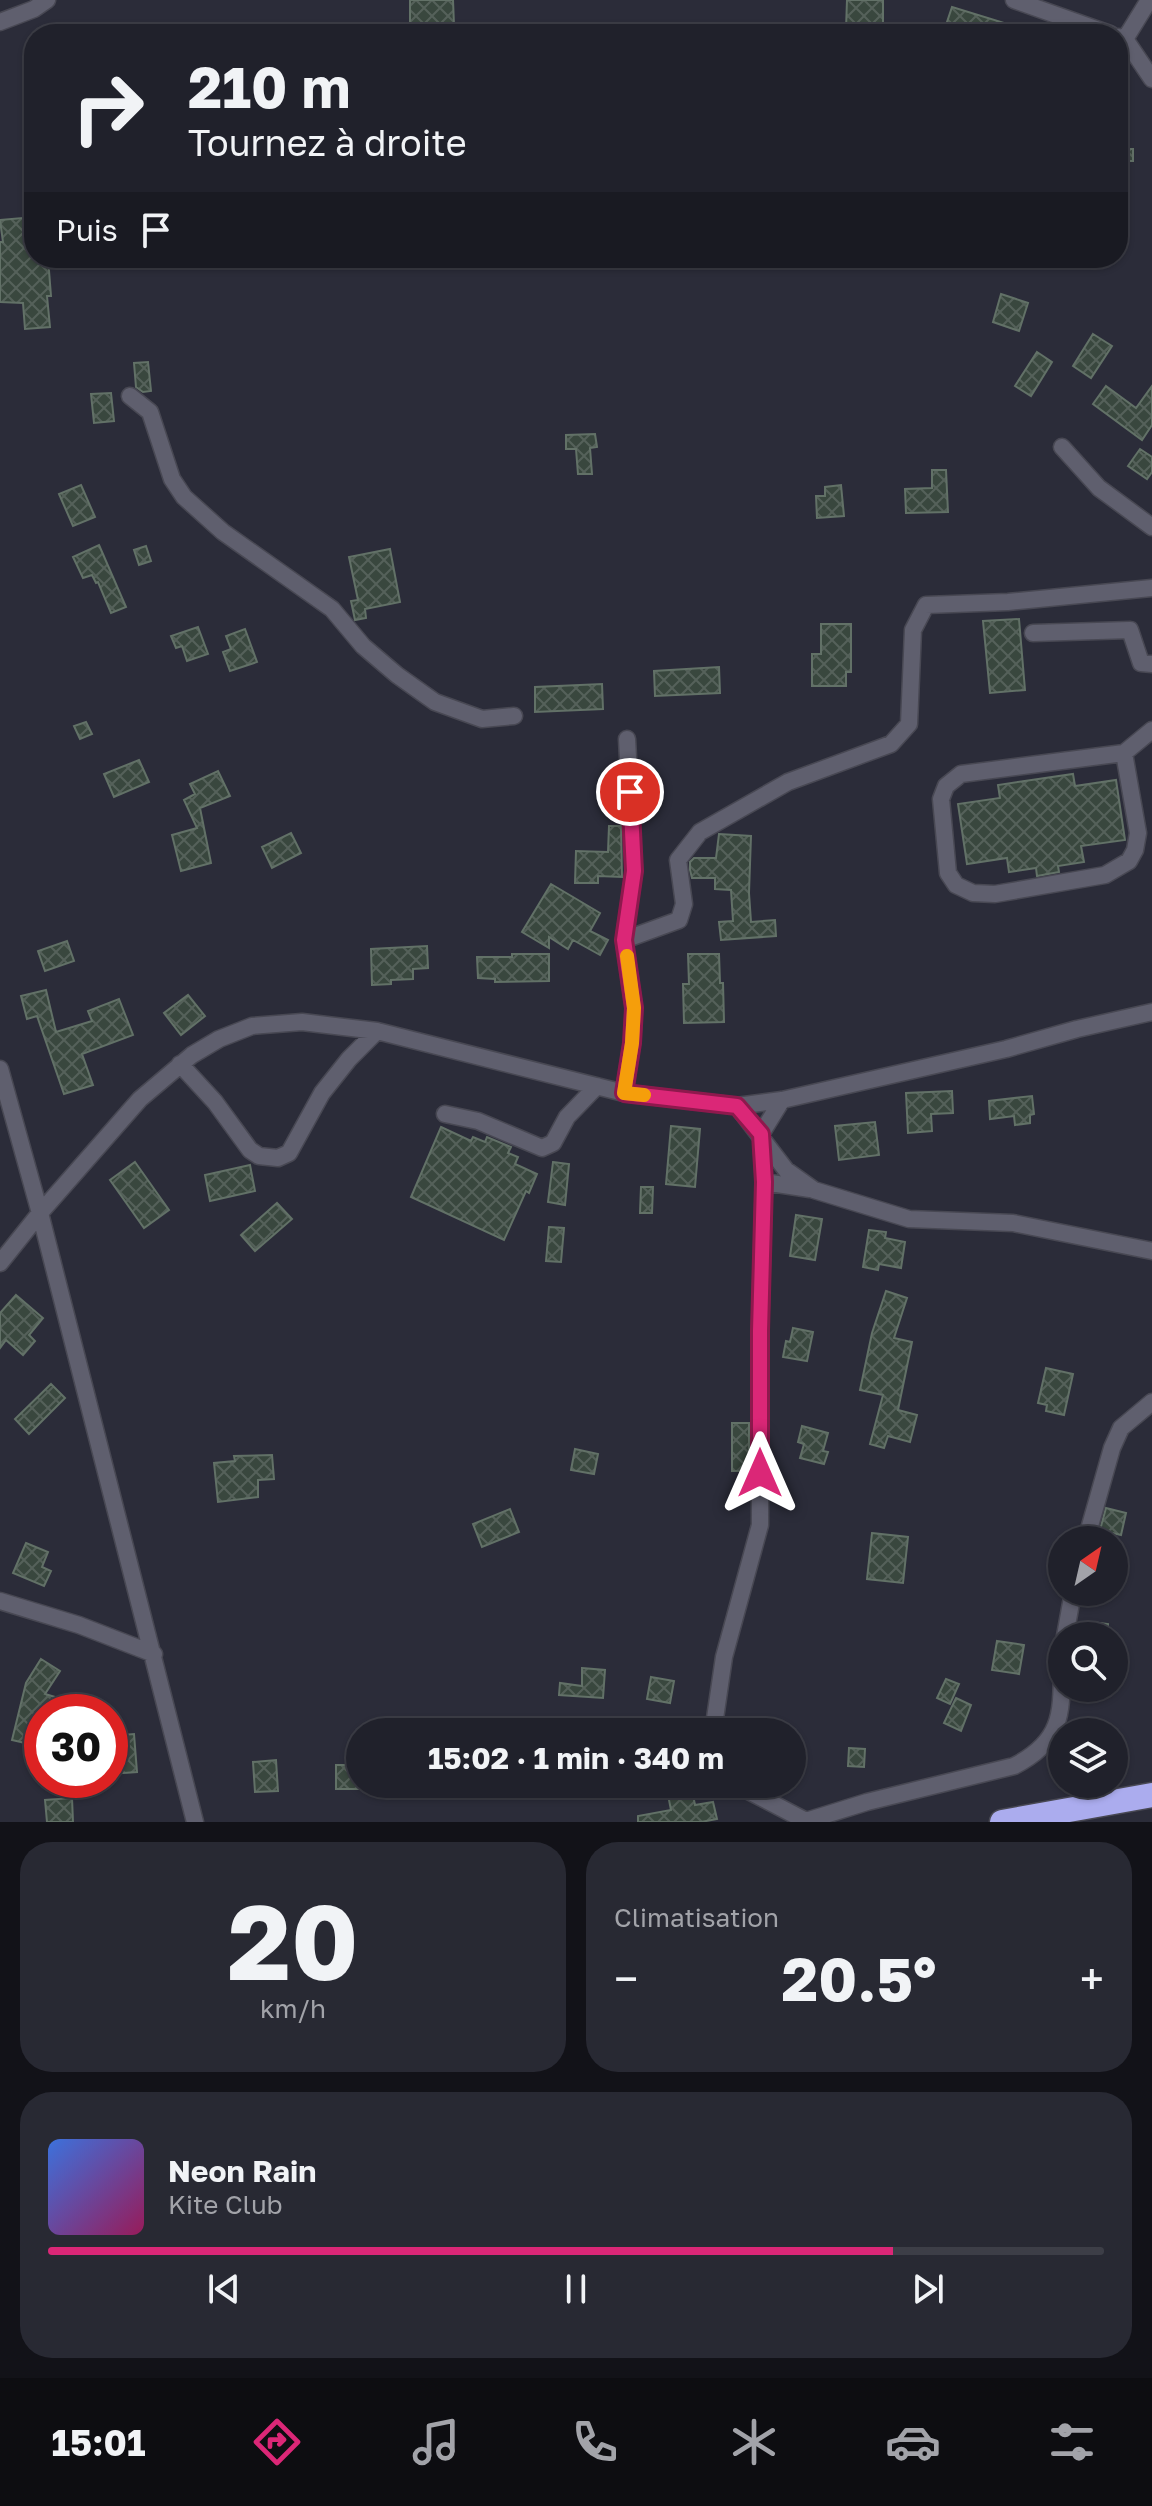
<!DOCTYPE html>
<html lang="fr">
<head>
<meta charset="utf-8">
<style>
	body { margin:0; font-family:"Golos Text",sans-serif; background:#282933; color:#f1f3f6; height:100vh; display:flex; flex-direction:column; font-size:30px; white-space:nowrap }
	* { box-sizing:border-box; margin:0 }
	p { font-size:26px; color:#a2a3a9 }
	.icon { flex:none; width:44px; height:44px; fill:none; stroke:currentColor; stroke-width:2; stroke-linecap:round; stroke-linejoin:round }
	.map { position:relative; height:1822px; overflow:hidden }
	.sheet { display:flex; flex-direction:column; gap:20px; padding:20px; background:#121218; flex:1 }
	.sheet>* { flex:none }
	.guide { position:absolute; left:24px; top:24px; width:1104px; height:244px; border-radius:32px; box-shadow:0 2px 6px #0004,0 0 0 2px #3d3e47; background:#20212b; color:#f1f3f6; overflow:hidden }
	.needle { width:52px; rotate:34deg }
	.buttons { position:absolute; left:1048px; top:1526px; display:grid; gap:16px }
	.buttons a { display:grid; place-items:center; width:80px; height:80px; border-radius:50%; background:#20212b; box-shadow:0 2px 6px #0004,0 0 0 2px #3d3e47; font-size:40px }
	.speed { position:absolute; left:24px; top:1694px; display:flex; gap:16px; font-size:40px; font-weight:700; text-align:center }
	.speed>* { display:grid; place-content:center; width:104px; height:104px; border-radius:50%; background:#20212b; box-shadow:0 2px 6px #0004,0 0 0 2px #3d3e47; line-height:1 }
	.speed .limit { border:12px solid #d22; background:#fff; color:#111 }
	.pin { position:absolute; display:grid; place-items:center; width:68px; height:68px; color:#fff; margin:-34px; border:4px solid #fff; border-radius:50%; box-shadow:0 2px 8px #0007 }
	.me { position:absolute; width:88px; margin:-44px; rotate:0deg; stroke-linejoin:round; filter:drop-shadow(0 0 6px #0008) }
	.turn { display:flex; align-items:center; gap:28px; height:168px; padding:0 32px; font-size:36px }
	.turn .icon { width:104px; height:104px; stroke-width:2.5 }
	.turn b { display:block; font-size:56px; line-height:68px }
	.then { display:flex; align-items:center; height:76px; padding:0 32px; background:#0003; gap:16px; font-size:30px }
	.big { font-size:60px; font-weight:700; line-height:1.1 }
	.sheet .tile { flex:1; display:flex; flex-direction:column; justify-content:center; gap:12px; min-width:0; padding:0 28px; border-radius:32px; background:#282933 }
	.sheet .dial { align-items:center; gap:0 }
	.dial b { font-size:104px; line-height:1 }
	.song { display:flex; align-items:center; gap:24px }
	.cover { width:96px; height:96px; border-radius:12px; background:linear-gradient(135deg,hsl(220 70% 55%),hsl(330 70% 35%)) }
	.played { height:8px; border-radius:4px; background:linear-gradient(90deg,#db2777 80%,#3d3e47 80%) }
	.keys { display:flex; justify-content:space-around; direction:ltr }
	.heat { display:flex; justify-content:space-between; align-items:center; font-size:44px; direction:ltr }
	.sheet .tiles { flex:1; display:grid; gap:20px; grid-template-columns:1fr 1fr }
	.tile:last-child { grid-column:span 2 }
	.trip { position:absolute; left:346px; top:1718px; width:460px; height:80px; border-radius:40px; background:#20212b; box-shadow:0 2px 6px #0004,0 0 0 2px #3d3e47; font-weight:700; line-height:80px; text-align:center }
	.menu { display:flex; height:128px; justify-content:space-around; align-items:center; background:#0d0d11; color:#a2a3a9 }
	.menu .icon { width:56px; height:56px }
	.menu .on { color:#db2777 }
	.menu b { font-size:36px; color:#f1f3f6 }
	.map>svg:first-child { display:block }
	.building { fill:url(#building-cross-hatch); stroke:#627167; stroke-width:2 }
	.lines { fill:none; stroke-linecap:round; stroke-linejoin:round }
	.minor-casing { stroke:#484853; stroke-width:19 }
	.highway-casing { stroke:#484853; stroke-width:27 }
	.minor { stroke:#5f5f6e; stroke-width:16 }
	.highway { stroke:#abacee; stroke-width:24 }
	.route-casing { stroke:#8e194d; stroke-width:20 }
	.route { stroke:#db2777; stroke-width:14 }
	.slow { stroke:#f59e0b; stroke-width:14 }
</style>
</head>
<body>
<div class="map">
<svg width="1152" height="1822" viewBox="0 0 1152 1822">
	<defs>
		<pattern id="building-cross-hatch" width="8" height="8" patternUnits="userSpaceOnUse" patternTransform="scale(2)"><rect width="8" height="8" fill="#39473e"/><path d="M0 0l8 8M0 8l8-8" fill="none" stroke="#55615a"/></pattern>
	</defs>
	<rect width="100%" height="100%" fill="#2b2c39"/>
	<path class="building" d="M410,0h43l1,25h-8v9h-36z
		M847,0h36v30l-37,-1z
		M952,7l78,24v3h-87z
		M1118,149h15v12h-15z
		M34,217v41h14l3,38h-4l3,31 -25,2 -2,-26 -23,-1v-60h3l-3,-22z
		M1001,294l27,9 -9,28 -26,-9z
		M1093,334l19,12 -21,32 -18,-12z
		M1037,352l15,10 -21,34 -16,-10z
		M148,362l3,29 -8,1 -7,-5 -2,-24z
		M1106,386l30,22 16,-22v39l-10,15 -49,-36z
		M111,393l3,28 -20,2 -3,-29z
		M595,434l2,13 -7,1 2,26h-14l-2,-25h-10v-14z
		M1140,449l12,8v15l-5,7 -19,-13z
		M932,470h14l2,42 -42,1 -1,-24 27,-1z
		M81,485l14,32 -22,9 -14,-32z
		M841,485l3,31 -27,2 -1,-22h9v-9z
		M99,545l27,62 -15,6 -13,-31 -2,1 -4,-8 -9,3 -10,-21z
		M146,546l5,15 -12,4 -5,-15z
		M390,549l10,53 -35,7 1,9 -11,2 -4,-19 7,-1 -9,-43z
		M1019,619l6,71 -35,3 -7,-72z
		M821,624h30v48h-5v14h-34v-32h9z
		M198,627l10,27 -21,7 -5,-15 -6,2 -5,-12z
		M245,629l12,33 -27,9 -7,-19 8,-3 -5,-13z
		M719,667l1,26 -65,3 -1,-25z
		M602,684l1,25 -68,3v-25z
		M86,722l6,12 -12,5 -6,-13z
		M139,760l10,22 -35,15 -10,-23z
		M218,771l12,25 -30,12 11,55 -30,8 -9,-36 25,-7 -13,-28 11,-6 -5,-10z
		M1073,774l2,12 41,-6 9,60 -44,6 3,16 -26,4 1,6 -22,4 -1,-8 -27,4 -2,-14 -40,6 -9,-60 42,-6 -2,-13z
		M609,826h12l1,51 -24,-1v7h-23l1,-32 32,1z
		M291,833l10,20 -29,15 -10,-21z
		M719,834l32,2 -2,57 2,29 24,-2 1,16 -55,4 -2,-18 14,-1 -2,-31 -16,-1v-11h-23l-2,-8v-8l4,-4h22z
		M551,884l49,29 -10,18 18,9 -8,15 -27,-15 -5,9 -19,-12v11l-27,-16z
		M67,941l7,20 -29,10 -7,-20z
		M427,946l1,22 -15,1v10l-22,1v4l-19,1 -1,-36z
		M512,954h37v27l-54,1v-3l-17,-1 -1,-21h35z
		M688,954h31l1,29h3l1,39 -40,1 -1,-39h6z
		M46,990l10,42 36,-11 -4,-10 31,-12 14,36 -51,19 11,31 -29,9 -27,-78 -10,3 -6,-23z
		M188,995l17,21 -24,19 -17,-22z
		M952,1091l1,22 -22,1 1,17 -24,2 -2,-40z
		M1032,1096l2,18 -4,1v8l-15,2 -1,-9 -24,3 -1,-18z
		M875,1122l4,33 -40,5 -4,-34z
		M671,1126l29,3 -5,58 -29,-3z
		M441,1127l30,14 2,-4 12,5 2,-5 24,10 -3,6 10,4 -3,7 22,10 -8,19 -3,-2 -22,49 -93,-43z
		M135,1162l34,48 -25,18 -34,-48z
		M553,1162l16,2 -4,41 -17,-3z
		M250,1165l5,26 -45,10 -5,-26z
		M641,1187h12l-1,26h-12z
		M277,1203l15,16 -37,32 -14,-16z
		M796,1215l26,4 -7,41 -25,-4z
		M549,1227l15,1 -3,34 -15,-1z
		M869,1230l17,2 -1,6 20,4 -4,26 -22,-4 -1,6 -15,-3z
		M886,1291l21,7 -13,40 18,4 -14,68 19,5 -7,27 -22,-6 -4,12 -14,-4 13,-49 -23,-5 12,-57z
		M16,1295l27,23 -14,17 6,6 -12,14 -17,-15 -6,8v-35z
		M793,1328l20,4 -6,29 -24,-4 3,-16 4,1z
		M1046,1368l27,6 -9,41 -18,-4 1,-6 -9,-2z
		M51,1384l14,14 -36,36 -14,-15z
		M732,1423h17v48h-17z
		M802,1426l26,7 -5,18 5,1 -4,12 -24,-6 4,-14 -6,-2z
		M575,1449l23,5 -4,20 -23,-4z
		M272,1455l2,24 -16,1v17l-40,5 -4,-39 21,-2 -1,-5z
		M1106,1508l20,5 -5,22 -21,-5z
		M510,1509l9,23 -37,15 -9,-23z
		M872,1533l36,4 -5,46 -36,-4z
		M26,1543l22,9 -6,15 9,4 -7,15 -31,-13z
		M1092,1622l16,2 -1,12h-17z
		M997,1641l27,4 -5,29 -27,-4z
		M41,1659l19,12 -15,23 10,3 -4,15h-9v35l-30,-7 14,-57z
		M582,1668l23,2 -2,28 -44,-3 1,-12 22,3z
		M651,1677l23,4 -4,22 -23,-4z
		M946,1679l13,5 -9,20 -13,-6z
		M956,1698l15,7 -10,26 -17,-8z
		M134,1734l3,38 -27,2v-38z
		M849,1748l16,1 -1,18 -16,-1z
		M276,1760l2,31 -23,1 -2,-30z
		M336,1765h24v24h-24z
		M691,1785l4,20 18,-3 4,17 -16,3h-63v-6l33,-6 -4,-20z
		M72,1798l1,24h-26l-2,-22z"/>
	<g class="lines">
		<defs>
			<path id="minor" d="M1014,0l96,34
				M0,22l34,-13 13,-9
				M1118,37l7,2 27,40
				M1125,39l24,-39
				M130,396l20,16 22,67 12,18 39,35 109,77 31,37 34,29 38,27 47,17 32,-3
				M1062,447l37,41 53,39
				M1033,633l97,-3 11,33 11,1
				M1124,753l14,80 -3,17 -6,11 -24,14 -110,19 -22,-1 -17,-8 -8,-12 -7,-74 5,-13 15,-12 163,-21 28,-23
				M624,940l55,-20 5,-16 -6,-44 22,-28 88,-50 103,-38 18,-20 4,-94 13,-25 82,-3 144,-14
				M180,1064l35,38 35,48 9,6 19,2 11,-5 33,-60 27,-34 28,-28
				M0,1069l40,144 155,609
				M624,1093l8,-50 2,-35 -10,-68 10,-69 -7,-132
				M737,1106l49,64 28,20 95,29 104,4 139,28
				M445,1114l33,7 64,27 11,-5 14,-26 30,-31
				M764,1182l46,7
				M0,1263l40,-50 100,-114 52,-44 27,-16 33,-13 50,-4 75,9 247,62 113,13 45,-6 224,-51 71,-20 75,-17
				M1086,1540l26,-92 9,-20 31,-26
				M0,1601l79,24 75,29
				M1065,1636l8,-44
				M713,1732l11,-75 36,-132v-194l4,-149 -3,-48 21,-34
				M735,1784l73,38
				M806,1821l61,-19 147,-36c53,-27 47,-58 48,-110"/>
			<path id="highway" d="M1002,1822l150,-27"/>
		</defs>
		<use href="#minor" class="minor-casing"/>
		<use href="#highway" class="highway-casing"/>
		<use href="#minor" class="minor"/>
		<use href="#highway" class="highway"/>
	</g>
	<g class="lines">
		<defs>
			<path id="route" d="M630,792l4,79 -10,69 10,68 -2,35 -8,50 113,13 24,28 3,48 -4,149v142"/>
		</defs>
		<use href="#route" class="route-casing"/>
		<use href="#route" class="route"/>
		<path class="slow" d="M627,956l7,52 -2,35 -8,50 20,2"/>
	</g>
</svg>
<div class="buttons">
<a><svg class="needle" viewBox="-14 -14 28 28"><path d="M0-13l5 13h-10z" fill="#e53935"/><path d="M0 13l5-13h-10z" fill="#a2a3a9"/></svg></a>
<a><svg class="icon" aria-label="search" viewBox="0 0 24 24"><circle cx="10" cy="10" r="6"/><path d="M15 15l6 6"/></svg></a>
<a><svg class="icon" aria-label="layers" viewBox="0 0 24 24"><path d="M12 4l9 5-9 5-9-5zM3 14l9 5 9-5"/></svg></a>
</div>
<div class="speed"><div class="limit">30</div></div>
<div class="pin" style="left:630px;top:792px;background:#d93025"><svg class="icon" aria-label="arrive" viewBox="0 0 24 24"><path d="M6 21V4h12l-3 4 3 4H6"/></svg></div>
<svg class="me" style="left:760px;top:1473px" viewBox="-20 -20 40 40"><path d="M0-17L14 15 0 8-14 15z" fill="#db2777" stroke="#fff" stroke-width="4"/></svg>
<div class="trip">15:02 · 1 min · 340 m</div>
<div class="guide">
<div class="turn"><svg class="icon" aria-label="right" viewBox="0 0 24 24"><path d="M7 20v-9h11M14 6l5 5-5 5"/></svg><div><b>210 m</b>Tournez à droite</div></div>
<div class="then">Puis<svg class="icon" aria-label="arrive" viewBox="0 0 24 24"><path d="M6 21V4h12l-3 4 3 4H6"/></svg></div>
</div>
</div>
<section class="sheet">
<div class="tiles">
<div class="tile dial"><b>20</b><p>km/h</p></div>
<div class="tile"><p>Climatisation</p>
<div class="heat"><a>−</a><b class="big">20.5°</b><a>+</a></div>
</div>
<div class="tile">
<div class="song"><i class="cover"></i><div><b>Neon Rain</b><p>Kite Club</p></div></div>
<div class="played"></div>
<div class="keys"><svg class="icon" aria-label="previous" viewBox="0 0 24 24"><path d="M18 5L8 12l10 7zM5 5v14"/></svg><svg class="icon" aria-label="pause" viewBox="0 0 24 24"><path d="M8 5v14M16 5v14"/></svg><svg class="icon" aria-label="next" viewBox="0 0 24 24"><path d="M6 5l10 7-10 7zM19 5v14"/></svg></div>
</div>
</div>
</section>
<nav class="menu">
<b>15:01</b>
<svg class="icon on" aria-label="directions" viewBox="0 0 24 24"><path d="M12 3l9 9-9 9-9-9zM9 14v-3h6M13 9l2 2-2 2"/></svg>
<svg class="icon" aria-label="music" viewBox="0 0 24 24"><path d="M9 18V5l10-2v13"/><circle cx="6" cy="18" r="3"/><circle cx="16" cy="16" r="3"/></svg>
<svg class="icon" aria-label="phone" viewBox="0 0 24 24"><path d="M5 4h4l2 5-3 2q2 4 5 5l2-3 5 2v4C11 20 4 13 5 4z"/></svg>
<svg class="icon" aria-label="climate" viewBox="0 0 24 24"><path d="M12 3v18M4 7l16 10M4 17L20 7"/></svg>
<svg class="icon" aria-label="car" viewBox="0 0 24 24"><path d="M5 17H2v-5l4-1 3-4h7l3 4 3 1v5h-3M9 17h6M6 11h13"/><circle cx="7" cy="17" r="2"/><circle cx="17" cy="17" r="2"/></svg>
<svg class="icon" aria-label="filters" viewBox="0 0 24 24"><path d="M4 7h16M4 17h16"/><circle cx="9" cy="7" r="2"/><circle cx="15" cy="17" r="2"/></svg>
</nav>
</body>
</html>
